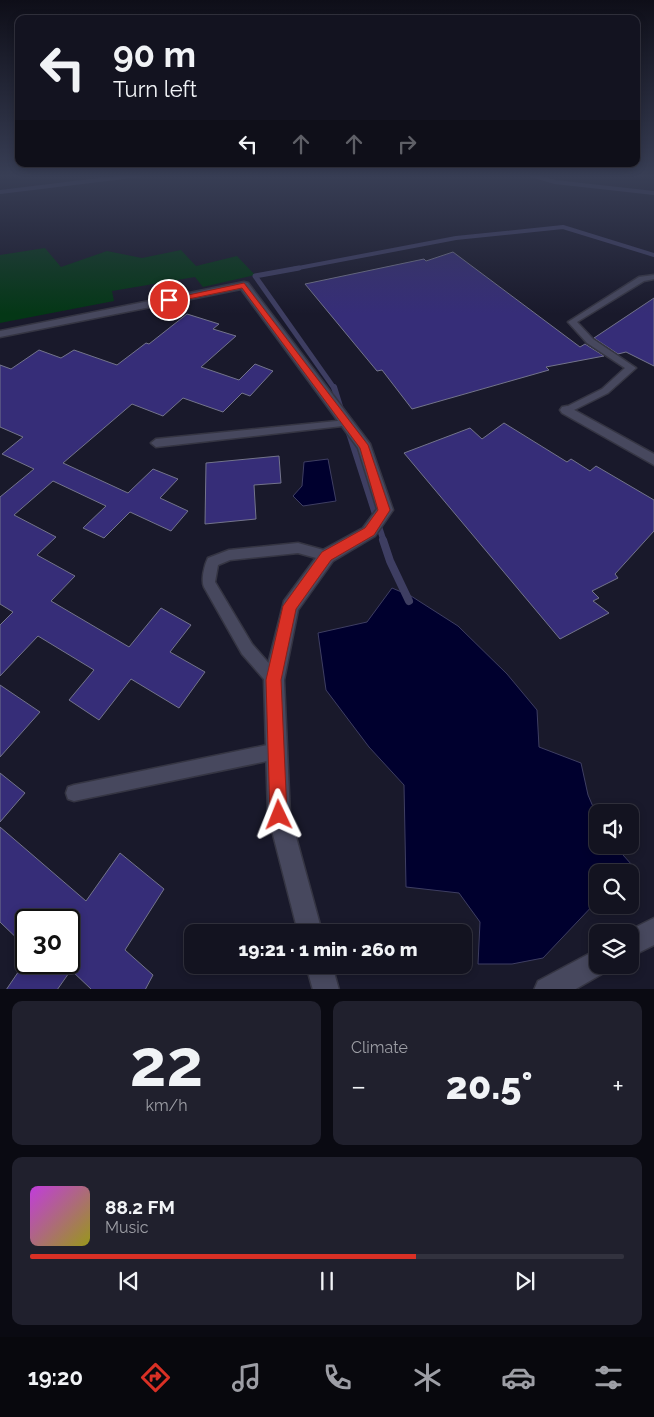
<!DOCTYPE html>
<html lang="en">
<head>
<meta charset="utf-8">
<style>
	body { margin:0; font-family:Raleway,sans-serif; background:#20202d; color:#f1f3f6; height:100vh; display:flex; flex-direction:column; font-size:19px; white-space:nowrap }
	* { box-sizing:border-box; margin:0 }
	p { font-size:16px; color:#9d9ea5 }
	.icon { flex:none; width:28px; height:28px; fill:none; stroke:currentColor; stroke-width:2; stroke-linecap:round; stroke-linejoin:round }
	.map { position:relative; height:989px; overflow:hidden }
	.panel { display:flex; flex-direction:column; gap:12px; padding:12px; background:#0a0a12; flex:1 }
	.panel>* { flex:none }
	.guide { position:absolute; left:15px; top:15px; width:625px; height:152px; border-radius:10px; box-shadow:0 2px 8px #0003,0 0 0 1px #32323e; background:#131320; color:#f1f3f6; overflow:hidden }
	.buttons { position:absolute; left:589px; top:804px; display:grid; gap:10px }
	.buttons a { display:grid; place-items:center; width:50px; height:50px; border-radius:10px; background:#131320; box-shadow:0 2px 8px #0003,0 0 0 1px #32323e; font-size:25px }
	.speed { position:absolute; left:15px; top:909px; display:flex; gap:10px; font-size:25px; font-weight:700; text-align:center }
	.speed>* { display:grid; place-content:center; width:65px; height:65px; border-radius:50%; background:#131320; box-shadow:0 2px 8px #0003,0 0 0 1px #32323e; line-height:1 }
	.speed .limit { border:2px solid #111; border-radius:8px; background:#fff; color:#111 }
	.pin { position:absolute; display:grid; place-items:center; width:42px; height:42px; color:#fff; margin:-21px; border:2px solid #fff; border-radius:50%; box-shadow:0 1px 5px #0007 }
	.me { position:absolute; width:55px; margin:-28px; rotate:358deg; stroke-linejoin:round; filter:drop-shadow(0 0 4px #0008) }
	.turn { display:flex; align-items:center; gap:18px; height:105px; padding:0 15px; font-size:22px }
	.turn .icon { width:65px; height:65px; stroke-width:2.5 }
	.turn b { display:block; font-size:35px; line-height:42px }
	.lanes { display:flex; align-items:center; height:48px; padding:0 15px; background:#0003; justify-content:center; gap:25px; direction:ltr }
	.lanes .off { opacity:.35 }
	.big { font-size:38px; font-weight:800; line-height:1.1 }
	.panel .tile { flex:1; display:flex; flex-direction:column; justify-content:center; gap:8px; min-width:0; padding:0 18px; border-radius:10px; background:#20202d }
	.panel .dial { align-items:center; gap:0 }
	.dial b { font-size:65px; line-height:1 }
	.song { display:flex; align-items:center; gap:15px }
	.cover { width:60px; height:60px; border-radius:8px; background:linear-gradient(135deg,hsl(290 70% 55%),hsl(60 70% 35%)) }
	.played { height:5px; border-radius:2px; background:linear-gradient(90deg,#d93025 65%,#32323e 65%) }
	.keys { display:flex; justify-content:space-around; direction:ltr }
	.heat { display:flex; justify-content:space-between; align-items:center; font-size:28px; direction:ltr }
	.panel .tiles { flex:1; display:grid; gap:12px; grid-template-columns:1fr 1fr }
	.tile:last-child { grid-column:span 2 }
	.trip { position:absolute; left:184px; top:924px; width:288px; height:50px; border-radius:10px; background:#131320; box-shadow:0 2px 8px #0003,0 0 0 1px #32323e; font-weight:800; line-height:50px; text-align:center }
	.tabs { display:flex; height:80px; justify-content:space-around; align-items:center; background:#08080d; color:#9d9ea5 }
	.tabs .icon { width:35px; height:35px }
	.tabs .selected { color:#d93025 }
	.tabs b { font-size:22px; color:#f1f3f6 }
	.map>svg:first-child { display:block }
	.green { fill:#043716 }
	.water { fill:#00002e; stroke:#3e3e62 }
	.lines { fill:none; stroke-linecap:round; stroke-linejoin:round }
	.stream-far3 { stroke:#3e3e62; stroke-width:4 }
	.stream-far2 { stroke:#3e3e62; stroke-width:5 }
	.stream-far1 { stroke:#3e3e62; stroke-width:6 }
	.stream { stroke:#3e3e62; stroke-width:8 }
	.building { fill:#362d78; stroke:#73748b }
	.service-casing { stroke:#353543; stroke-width:3 }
	.minor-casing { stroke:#353543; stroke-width:3 }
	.service { fill:#47485e; fill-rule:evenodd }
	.minor { fill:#47485e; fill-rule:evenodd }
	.route { fill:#d93025; stroke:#8d1f18 }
</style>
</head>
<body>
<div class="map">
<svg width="654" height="990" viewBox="0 0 654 990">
	<rect width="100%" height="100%" fill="#19192b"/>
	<path class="green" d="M45,248l16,19 46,-16 35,7 39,-8 15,16 41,-10 18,19 -52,12 -8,-10 -83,14 2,10 -114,22v-68z"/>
	<path class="water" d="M328,459l8,42 -33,5 -10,-10 9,-10 2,-24z
		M392,588l19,8 47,30 49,48 30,36 2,37 42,16 7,32 9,21 1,29h16l18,20 -7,7h-27l-1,29 -54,57 -31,6h-34l2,-42 -21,-29 -53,-6 -2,-102 -35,-38 -43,-57 -8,-57 49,-11z"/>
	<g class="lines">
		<path class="stream-far3" d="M531,175l24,7 99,11
			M0,192l140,-17
			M293,269l163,-31 107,-11 91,28"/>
		<path class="stream-far2" d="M299,268l-44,8 79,112"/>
		<path class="stream-far1" d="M334,387l8,26
			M348,430l36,112"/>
		<path class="stream" d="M383,540l7,21 19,40"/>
	</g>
	<path class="building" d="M453,252l127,95 5,-3 19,12 -58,11 3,3 -137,39 -30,-39 -5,1 -72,-87 119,-25 2,2z
		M654,298v68l-28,-14 -8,2 -24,-16z
		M187,314l32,10 -6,5 23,7 -35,31 38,13 16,-16 18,7 -23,25 -8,-3 -19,19 -40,-14 -20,18 -31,-12 -69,59 65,30 25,-24 25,10 -18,19 28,13 -17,20 -41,-19 -26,26 -21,-10 23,-22 -53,-25 -39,34 42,22 -19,18 38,21 -24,25 78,46 32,-39 30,17 -21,27 35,20 -26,36 -48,-29 -32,41 -30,-20 25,-30 -56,-34 -38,40v-51l13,-13 -13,-8v-107l34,-28 -32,-15 21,-17 -23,-10v-62l11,4 28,-19 22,8 13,-8 43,15 29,-22 3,1z
		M504,423l63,39 4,-3 19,12 6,-5 58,34v31l-39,43 3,4 -26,13 7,7 -6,3 16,12 -49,26 -156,-186 66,-25 12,11z
		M279,456l2,27 -27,2 2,34 -51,5 1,-61z
		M0,685l40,27 -40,45z
		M0,773l25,20 -25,29z
		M0,827l86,74 34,-48 44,36 -39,61 28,25 -8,15h-53l-21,-20 -14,20h-51l19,-28h44v-42h-43v27l-26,-25z"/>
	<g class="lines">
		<defs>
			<path id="service" d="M654,275v4l-10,2 -67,41 16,17 43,29 -28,25 -38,19h-6l-2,-2 2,-2 38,-19 23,-21 -38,-25 -19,-21 71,-45z
				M347,420l4,1 1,2 -1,2 -195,22 -5,-4 5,-4z
				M298,543l33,9 2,4 -2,4 -4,1 -29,-8 -68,7 -12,5 -3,17 37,62 27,31 2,5 -2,5 -5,2 -5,-2 -27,-31 -38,-67c-3,-7 0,-21 4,-29l21,-8z
				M277,743l6,2 2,6 -2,6 -6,2 -203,42 -6,-2 -2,-6 2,-6 6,-2z"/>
			<path id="minor" d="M244,282l4,1 122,161 23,66 -18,26 -42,25 -35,49 -14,70 6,135 32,117h-24l-30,-117 -4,-135 20,-79 37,-50 42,-23 14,-19 -19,-61 -117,-159 -241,48v-6z
				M567,406l87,48v11l-92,-52 -2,-3 2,-3z
				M654,918v27l-24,12v-25h-4z
				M598,949v16h12l-3,6 -33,19h-40l4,-9z
				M306,965h26l7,25h-26z"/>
		</defs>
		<use href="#service" class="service-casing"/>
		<use href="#minor" class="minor-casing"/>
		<use href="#service" class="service"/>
		<use href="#minor" class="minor"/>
	</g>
	<linearGradient id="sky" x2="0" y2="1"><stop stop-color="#0e0e18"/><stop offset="0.56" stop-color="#383e55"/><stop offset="1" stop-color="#383e55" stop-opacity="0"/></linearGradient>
	<rect width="654" height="314" fill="url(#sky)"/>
	<path class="route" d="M244,283l124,162 22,65 -16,25 -43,25 -35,49 -15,71 6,135 -2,6 -6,2 -6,-2 -3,-6 -4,-135 17,-74 39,-54 43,-24 13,-18 -18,-62 -118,-160 -73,15 -4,-3z"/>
</svg>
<div class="buttons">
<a><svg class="icon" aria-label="sound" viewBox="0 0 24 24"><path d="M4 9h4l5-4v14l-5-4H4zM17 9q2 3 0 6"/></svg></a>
<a><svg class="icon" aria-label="search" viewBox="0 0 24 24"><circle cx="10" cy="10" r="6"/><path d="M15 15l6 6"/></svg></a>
<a><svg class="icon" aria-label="layers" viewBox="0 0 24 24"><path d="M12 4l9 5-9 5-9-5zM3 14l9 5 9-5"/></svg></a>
</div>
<div class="speed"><div class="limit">30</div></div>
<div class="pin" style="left:169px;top:300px;background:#d93025"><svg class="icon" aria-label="arrive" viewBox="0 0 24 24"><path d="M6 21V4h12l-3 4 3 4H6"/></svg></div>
<svg class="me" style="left:279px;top:815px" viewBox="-20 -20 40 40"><path d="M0-17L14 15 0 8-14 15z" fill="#d93025" stroke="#fff" stroke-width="4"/></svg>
<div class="trip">19:21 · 1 min · 260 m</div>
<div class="guide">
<div class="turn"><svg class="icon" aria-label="left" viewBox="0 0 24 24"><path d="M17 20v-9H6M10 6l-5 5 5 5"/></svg><div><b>90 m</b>Turn left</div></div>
<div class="lanes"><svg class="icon" aria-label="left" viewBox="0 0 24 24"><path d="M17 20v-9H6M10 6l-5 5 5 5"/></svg><svg class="icon off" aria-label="ahead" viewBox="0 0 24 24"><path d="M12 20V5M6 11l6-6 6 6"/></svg><svg class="icon off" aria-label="ahead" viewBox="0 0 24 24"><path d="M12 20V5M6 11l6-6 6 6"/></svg><svg class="icon off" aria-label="right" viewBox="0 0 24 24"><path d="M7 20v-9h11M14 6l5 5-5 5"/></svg></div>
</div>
</div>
<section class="panel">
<div class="tiles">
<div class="tile dial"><b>22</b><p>km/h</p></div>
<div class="tile"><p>Climate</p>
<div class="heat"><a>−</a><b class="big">20.5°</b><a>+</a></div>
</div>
<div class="tile">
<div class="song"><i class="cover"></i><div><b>88.2 FM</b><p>Music</p></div></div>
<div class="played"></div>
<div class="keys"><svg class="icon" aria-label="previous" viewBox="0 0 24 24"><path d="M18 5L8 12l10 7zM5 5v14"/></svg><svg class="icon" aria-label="pause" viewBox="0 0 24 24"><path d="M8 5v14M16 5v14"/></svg><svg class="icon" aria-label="next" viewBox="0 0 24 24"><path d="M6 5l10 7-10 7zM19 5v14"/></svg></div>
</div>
</div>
</section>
<nav class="tabs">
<b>19:20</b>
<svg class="icon selected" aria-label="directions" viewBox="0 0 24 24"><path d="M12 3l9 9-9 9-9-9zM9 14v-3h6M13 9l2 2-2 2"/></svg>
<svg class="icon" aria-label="music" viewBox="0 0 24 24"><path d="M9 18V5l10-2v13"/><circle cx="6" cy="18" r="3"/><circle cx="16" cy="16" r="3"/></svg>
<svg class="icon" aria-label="phone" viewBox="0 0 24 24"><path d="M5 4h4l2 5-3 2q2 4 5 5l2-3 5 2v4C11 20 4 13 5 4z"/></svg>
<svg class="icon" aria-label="climate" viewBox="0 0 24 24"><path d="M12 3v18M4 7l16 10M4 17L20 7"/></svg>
<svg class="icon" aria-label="car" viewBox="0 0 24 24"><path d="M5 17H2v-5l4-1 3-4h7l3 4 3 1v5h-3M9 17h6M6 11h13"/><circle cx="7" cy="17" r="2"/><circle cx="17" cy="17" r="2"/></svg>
<svg class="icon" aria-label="filters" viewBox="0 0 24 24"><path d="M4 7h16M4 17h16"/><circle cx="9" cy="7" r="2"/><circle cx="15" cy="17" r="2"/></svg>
</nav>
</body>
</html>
